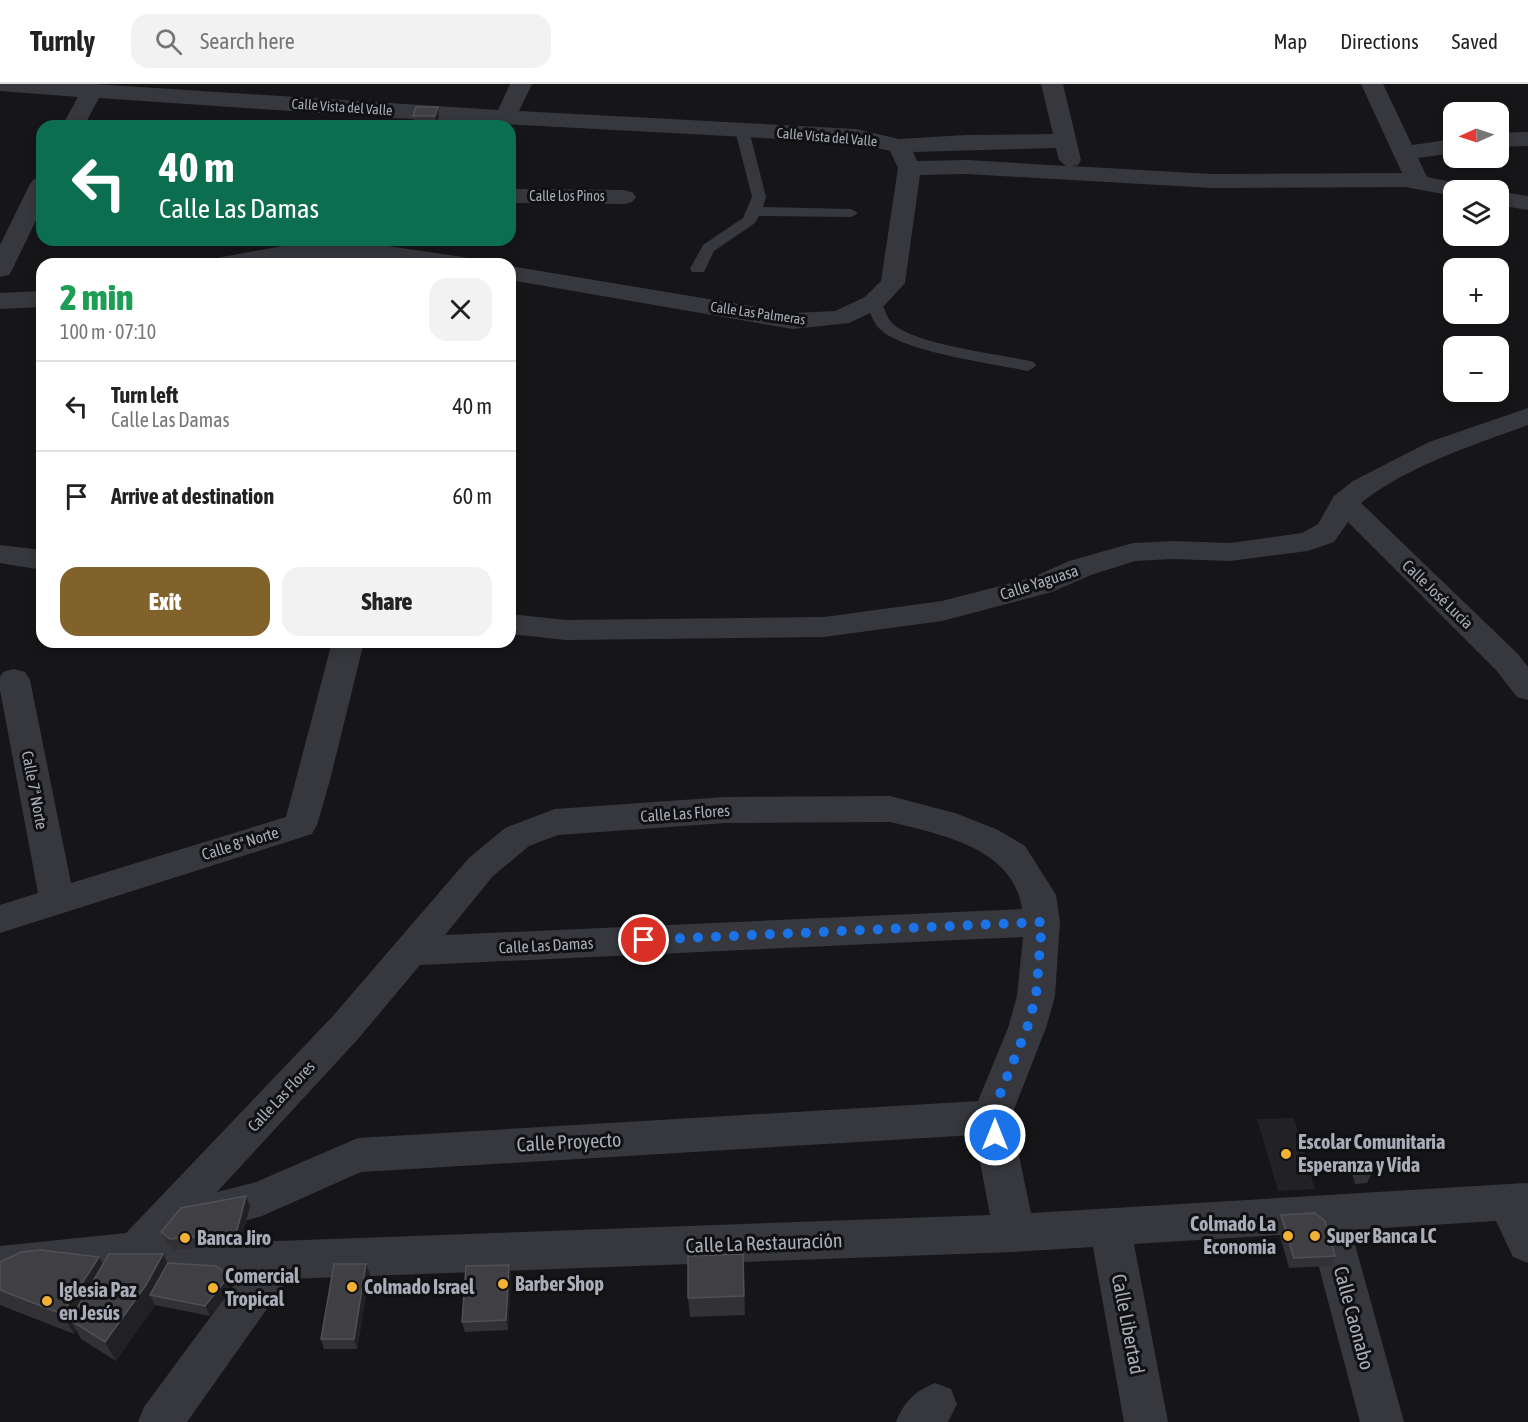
<!DOCTYPE html>
<html lang="en">
<head>
<meta charset="utf-8">
<style>
  :root { --surface:#fff; --page:#f2f2f2; --text:#222; --muted:#767676; --line:#e0e0e0; --accent:#80622a }
  body { margin:0; font-family:"Asap Condensed",sans-serif; background:var(--page); color:var(--text); height:100vh; display:flex; flex-direction:column; font-size:22px; white-space:nowrap }
  * { box-sizing:border-box; margin:0 }
  p { font-size:20px; color:var(--muted) }
  .icon { flex:none; width:33px; height:33px; fill:none; stroke:currentColor; stroke-width:2; stroke-linecap:round; stroke-linejoin:round }
  .map { position:relative; flex:1; overflow:hidden }
  .drawer { position:absolute; left:36px; top:174px; width:480px; height:390px; display:flex; flex-direction:column; background:var(--surface); border-radius:18px; box-shadow:0 3px 9px #0003 }
  .drawer>* { flex:none }
  .top-card { position:absolute; left:36px; top:36px; width:480px; height:126px; border-radius:18px; box-shadow:0 3px 9px #0003; background:#0b6e4f; color:#fff; overflow:hidden }
  .needle { width:39px; rotate:267deg }
  .controls { position:absolute; left:1443px; top:18px; display:grid; gap:12px }
  .controls a { display:grid; place-items:center; width:66px; height:66px; border-radius:12px; background:var(--surface); box-shadow:0 3px 9px #0003; font-size:30px }
  .pin { position:absolute; display:grid; place-items:center; width:51px; height:51px; color:#fff; margin:-26px; border:3px solid #fff; border-radius:50%; box-shadow:0 2px 6px #0007 }
  .me { position:absolute; width:66px; margin:-33px; rotate:0deg; stroke-linejoin:round; filter:drop-shadow(0 0 4px #0008) }
  .turn { display:flex; align-items:center; gap:21px; height:126px; padding:0 24px; font-size:27px }
  .turn .icon { width:78px; height:78px; stroke-width:2.5 }
  .turn b { display:block; font-size:42px; line-height:51px }
  .round { display:grid; place-items:center; flex:none; width:63px; height:63px; border-radius:18px; background:var(--page) }
  .summary { display:flex; align-items:center; justify-content:space-between; height:102px; padding:0 24px }
  h1 { font-size:36px; font-weight:800; line-height:45px; color:#1e9e55 }
  .action { display:flex; gap:12px; margin-top:auto; padding:12px 24px }
  .action a { flex:1; height:69px; border-radius:18px; background:var(--accent); color:#fff; font-size:24px; font-weight:800; line-height:69px; text-align:center }
  .action a+a { background:var(--page); color:var(--text) }
  ul { padding:0; list-style:none }
  li { display:flex; align-items:center; gap:18px; height:90px; padding:0 24px; border-top:2px solid var(--line) }
  li div { flex:1 }
  li b { display:block; font-size:22px }
  li em { font-style:normal }
  header { display:flex; align-items:center; gap:36px; box-sizing:border-box; height:84px; padding:0 30px; background:var(--surface); border-bottom:2px solid var(--line) }
  header strong { font-size:28px }
  nav { display:flex; gap:33px; margin-inline-start:auto; font-size:21px }
  .search { width:420px; height:54px; background:var(--page); display:flex; align-items:center; gap:15px; box-sizing:border-box; padding:0 21px; border-radius:18px; color:var(--muted); font-size:22px }
  .map>svg:first-child { display:block }
  .built { fill:#222225 }
  .lines { fill:none; stroke-linecap:round; stroke-linejoin:round }
  .service { fill:#37383d; fill-rule:evenodd }
  .minor { fill:#37383d; fill-rule:evenodd }
  .wall { fill:#323236 }
  .shaded-wall { fill:#212124 }
  .building { fill:#3f3f44; stroke:#4f5156; stroke-width:1.5 }
  .route { stroke:#1a73e8; stroke-width:10; stroke-dasharray:0 18 }
  .poi-dot { fill:#f2b134; stroke:#111113; stroke-width:2 }
  .labels { text-anchor:middle; stroke-width:6; stroke-linejoin:round; paint-order:stroke }
  .far-street-label { font-size:14px; fill:#a8adb8; stroke:#111113 }
  .street-label { font-size:16px; fill:#a8adb8; stroke:#111113 }
  .near-street-label { font-size:20px; fill:#a8adb8; stroke:#111113 }
  .near-poi-label { font-size:20px; font-weight:bold; fill:#a8adb8; stroke:#111113; text-anchor:start }
</style>
</head>
<body>
<header>
<strong>Turnly</strong>
<div class="search"><svg class="icon" aria-label="search" viewBox="0 0 24 24"><circle cx="10" cy="10" r="6"/><path d="M15 15l6 6"/></svg>Search here</div>
<nav><a>Map</a><a>Directions</a><a>Saved</a></nav>
</header>
<div class="map">
<svg width="1528" height="1338" viewBox="0 0 1528 1338">
  <rect width="100%" height="100%" fill="#161618"/>
  <!-- built -->
  <path class="built" d="M 1294,1034 L 1315,1105 L 1278,1107 L 1257,1035 Z"/>
  <g class="lines">
    <!-- service -->
    <path class="service" d="M 742,42 L 749,46 L 766,113 L 763,123 L 851,125 L 858,129 L 851,133 L 759,132 L 755,139 L 714,167 L 704,188 L 692,188 L 690,185 L 703,161 L 743,134 L 752,113 L 735,46 Z
      M 874,213 L 880,215 C 884,222 886,233 892,239 C 914,261 1002,270 1034,278 L 1036,282 L 1028,287 C 994,280 905,268 881,246 C 873,240 870,227 866,218 Z"/>
    <!-- minor -->
    <path class="minor" d="M 0,0 L 94,0 L 498,26 L 510,0 L 532,0 L 519,27 L 856,45 L 899,55 L 966,51 L 1053,50 L 1041,0 L 1063,0 L 1081,76 L 1078,81 L 1072,82 L 1211,90 L 1402,89 L 1361,0 L 1383,0 L 1412,61 L 1454,55 L 1454,69 L 1418,74 L 1427,93 L 1467,101 L 1471,106 L 1454,106 L 1454,112 L 1405,103 L 1211,104 L 967,90 L 920,91 L 905,199 L 883,223 L 849,239 L 793,245 L 510,196 L 510,182 L 793,229 L 835,227 L 865,213 L 881,197 L 898,84 L 890,67 L 856,59 L 393,34 L 99,14 L 84,42 L 62,42 L 78,13 L 0,7 ZM 1056,64 L 1059,76 L 1066,82 L 967,76 L 917,77 L 913,68 Z
      M 1528,48 L 1528,62 L 1498,63 L 1498,49 Z
      M 42,93 L 42,124 L 12,186 L 9,191 L 0,193 L 0,161 L 30,100 L 34,95 Z
      M 510,105 L 624,106 L 632,108 L 636,113 L 632,118 L 624,120 L 510,119 Z
      M 1498,107 L 1528,112 L 1528,126 L 1498,121 Z
      M 294,160 L 381,161 L 463,173 L 472,175 L 475,180 L 413,180 L 381,175 L 294,174 L 262,180 L 210,180 L 213,175 L 222,173 Z
      M 42,207 L 42,223 L 0,225 L 0,209 Z
      M 1528,324 L 1528,341 C 1474,361 1407,382 1361,419 L 1518,570 L 1528,583 L 1528,616 L 1517,613 L 1496,586 L 1348,438 L 1334,458 L 1308,467 L 1230,477 L 1172,475 L 1135,477 L 1091,491 L 1052,508 L 942,537 L 824,553 L 566,556 L 510,550 L 510,530 L 566,536 L 824,533 L 942,517 L 1031,494 L 1069,477 L 1133,459 L 1172,457 L 1230,459 L 1302,449 L 1318,440 L 1334,412 L 1353,397 L 1429,358 Z
      M 0,461 L 42,466 L 42,486 L 0,479 Z
      M 332,558 L 364,558 L 330,696 L 317,741 L 312,750 L 0,849 L 0,821 L 38,809 L 0,606 L 0,593 L 3,588 L 14,585 L 25,588 L 30,596 L 71,799 L 286,733 Z
      M 890,712 L 955,729 L 998,746 L 1025,762 L 1056,811 L 1060,838 L 1055,912 L 1046,944 L 1011,1033 L 1031,1129 L 1528,1099 L 1528,1179 L 1513,1173 L 1496,1137 L 1351,1146 L 1404,1338 L 1360,1338 L 1310,1149 L 1134,1160 L 1168,1338 L 1124,1338 L 1093,1163 L 1014,1168 L 288,1195 L 187,1338 L 138,1338 L 144,1323 L 240,1193 L 136,1186 L 0,1200 L 0,1162 L 126,1149 L 332,933 L 469,774 L 505,744 L 555,725 L 725,713 ZM 890,738 C 940,750 1014,764 1022,825 L 445,851 L 493,792 L 529,762 L 558,751 L 725,739 ZM 1023,853 L 1017,912 L 1008,944 L 978,1017 L 358,1054 L 256,1098 L 217,1108 L 358,955 L 420,881 ZM 975,1051 L 990,1131 L 277,1157 L 178,1151 L 188,1140 L 189,1143 L 204,1148 L 262,1132 L 361,1088 Z
      M 935,1299 L 951,1305 L 957,1320 L 948,1338 L 896,1338 C 904,1318 915,1307 935,1299 Z"/>
  </g>
  <!-- wall -->
  <path class="wall" d="M 416,23 L 439,33 L 436,42 L 414,42 L 413,32 Z
    M 1356,1076 L 1372,1089 L 1367,1099 L 1355,1100 L 1351,1086 Z
    M 246,1112 L 250,1122 L 240,1160 L 174,1166 L 166,1158 L 161,1148 Z
    M 1281,1131 L 1335,1172 L 1331,1182 L 1289,1184 L 1277,1141 Z
    M 163,1170 L 168,1179 L 228,1198 L 229,1207 L 210,1232 L 155,1221 L 116,1277 L 81,1255 L 76,1246 L 74,1250 L 0,1221 L 0,1179 L 99,1173 L 103,1180 Z
    M 743,1170 L 745,1231 L 690,1233 L 688,1214 Z
    M 370,1190 L 357,1265 L 324,1265 L 321,1255 Z
    M 511,1191 L 508,1246 L 465,1248 L 462,1238 Z"/>
  <!-- shaded-wall -->
  <path class="shaded-wall" d="M 438,23 L 439,33 L 436,42 L 435,32 Z
    M 246,1112 L 250,1122 L 240,1160 L 236,1150 Z
    M 163,1170 L 172,1189 L 150,1211 L 155,1221 L 116,1277 L 105,1258 Z
    M 99,1173 L 109,1192 L 70,1236 L 76,1246 L 74,1250 L 62,1230 Z
    M 366,1180 L 370,1190 L 357,1265 L 354,1255 Z
    M 509,1181 L 511,1191 L 508,1246 L 506,1236 Z
    M 224,1188 L 228,1198 L 229,1207 L 210,1232 L 205,1222 Z"/>
  <!-- building -->
  <path class="building" d="M 416,23 L 438,23 L 435,32 L 413,32 Z
    M 1368,1075 L 1372,1089 L 1360,1089 L 1356,1076 Z
    M 246,1112 L 236,1150 L 170,1155 L 161,1148 L 181,1124 Z
    M 1315,1129 L 1325,1137 L 1335,1172 L 1294,1174 L 1281,1131 Z
    M 41,1166 L 99,1173 L 62,1230 L 0,1206 L 0,1178 L 21,1168 Z
    M 109,1170 L 163,1170 L 146,1201 L 105,1258 L 70,1236 Z
    M 743,1170 L 744,1212 L 688,1214 L 688,1172 Z
    M 168,1179 L 216,1182 L 224,1188 L 225,1197 L 205,1222 L 150,1211 Z
    M 334,1180 L 366,1180 L 354,1255 L 321,1255 Z
    M 509,1181 L 506,1236 L 462,1238 L 466,1182 Z"/>
  <g class="lines">
    <!-- route -->
    <path class="route" d="M 644,856 L 1042,838 L 1036,912 L 1027,944 L 991,1032 L 995,1051"/>
  </g>
  <!-- markers -->
  <g class="poi-dot">
    <circle cx="1286" cy="1070" r="6"/>
    <circle cx="1288" cy="1152" r="6"/>
    <circle cx="1315" cy="1152" r="6"/>
    <circle cx="185" cy="1154" r="6"/>
    <circle cx="503" cy="1200" r="6"/>
    <circle cx="352" cy="1203" r="6"/>
    <circle cx="213" cy="1204" r="6"/>
    <circle cx="47" cy="1217" r="6"/>
  </g>
  <g class="labels">
    <!-- far-street labels -->
    <g class="far-street-label">
      <text transform="translate(342 23) rotate(4)" y="5">Calle Vista del Valle</text>
      <text transform="translate(827 53) rotate(5)" y="5">Calle Vista del Valle</text>
      <text x="567" y="117">Calle Los Pinos</text>
      <text transform="translate(758 229) rotate(8)" y="5">Calle Las Palmeras</text>
    </g>
    <!-- street labels -->
    <g class="street-label">
      <text transform="translate(1039 498) rotate(-18)" y="6">Calle Yaguasa</text>
      <text transform="translate(1438 510) rotate(44)" y="6">Calle José Lucía</text>
      <text transform="translate(35 706) rotate(79)" y="6">Calle 7ª Norte</text>
      <text transform="translate(685 729) rotate(-4)" y="6">Calle Las Flores</text>
      <text transform="translate(240 759) rotate(-17)" y="6">Calle 8ª Norte</text>
      <text transform="translate(546 861) rotate(-3)" y="6">Calle Las Damas</text>
      <text transform="translate(281 1012) rotate(-47)" y="6">Calle Las Flores</text>
    </g>
    <!-- near-street labels -->
    <g class="near-street-label">
      <text transform="translate(569 1058) rotate(-3)" y="7">Calle Proyecto</text>
      <text transform="translate(764 1159) rotate(-2)" y="7">Calle La Restauración</text>
      <text transform="translate(1354 1234) rotate(75)" y="7">Calle Caonabo</text>
      <text transform="translate(1128 1240) rotate(79)" y="7">Calle Libertad</text>
    </g>
    <!-- near-poi labels -->
    <g class="near-poi-label">
      <text x="1298" y="1065">Escolar Comunitaria<tspan x="1298" dy="23">Esperanza y Vida</tspan></text>
      <text x="1276" y="1147" text-anchor="end">Colmado La<tspan x="1276" dy="23">Economia</tspan></text>
      <text x="1327" y="1159">Super Banca LC</text>
      <text x="197" y="1161">Banca Jiro</text>
      <text x="225" y="1199">Comercial<tspan x="225" dy="23">Tropical</tspan></text>
      <text x="515" y="1207">Barber Shop</text>
      <text x="364" y="1210">Colmado Israel</text>
      <text x="59" y="1213">Iglesia Paz<tspan x="59" dy="23">en Jesús</tspan></text>
    </g>
  </g>
</svg>
<div class="controls">
<a><svg class="needle" viewBox="-14 -14 28 28"><path d="M0-13l5 13h-10z" fill="#e53935"/><path d="M0 13l5-13h-10z" fill="#767676"/></svg></a>
<a><svg class="icon" aria-label="layers" viewBox="0 0 24 24"><path d="M12 4l9 5-9 5-9-5zM3 14l9 5 9-5"/></svg></a>
<a>+</a>
<a>−</a>
</div>
<div class="pin" style="left:644px;top:856px;background:#d93025"><svg class="icon" aria-label="arrive" viewBox="0 0 24 24"><path d="M6 21V4h12l-3 4 3 4H6"/></svg></div>
<svg class="me" style="left:995px;top:1051px" viewBox="-20 -20 40 40"><circle r="17" fill="#1a73e8" stroke="#fff" stroke-width="3"/><path d="M0-11L8 9 0 5-8 9z" fill="#fff"/></svg>
<div class="top-card">
<div class="turn"><svg class="icon" aria-label="left" viewBox="0 0 24 24"><path d="M17 20v-9H6M10 6l-5 5 5 5"/></svg><div><b>40 m</b>Calle Las Damas</div></div>
</div>
<section class="drawer">
<div class="summary"><div><h1>2 min</h1><p>100 m · 07:10</p></div><a class="round"><svg class="icon" aria-label="close" viewBox="0 0 24 24"><path d="M6 6l12 12M18 6L6 18"/></svg></a></div>
<ul>
<li><svg class="icon" aria-label="left" viewBox="0 0 24 24"><path d="M17 20v-9H6M10 6l-5 5 5 5"/></svg><div><b>Turn left</b><p>Calle Las Damas</p></div><em>40 m</em></li>
<li><svg class="icon" aria-label="arrive" viewBox="0 0 24 24"><path d="M6 21V4h12l-3 4 3 4H6"/></svg><div><b>Arrive at destination</b></div><em>60 m</em></li>
</ul>
<div class="action"><a>Exit</a><a>Share</a></div>
</section>
</div>
</body>
</html>
